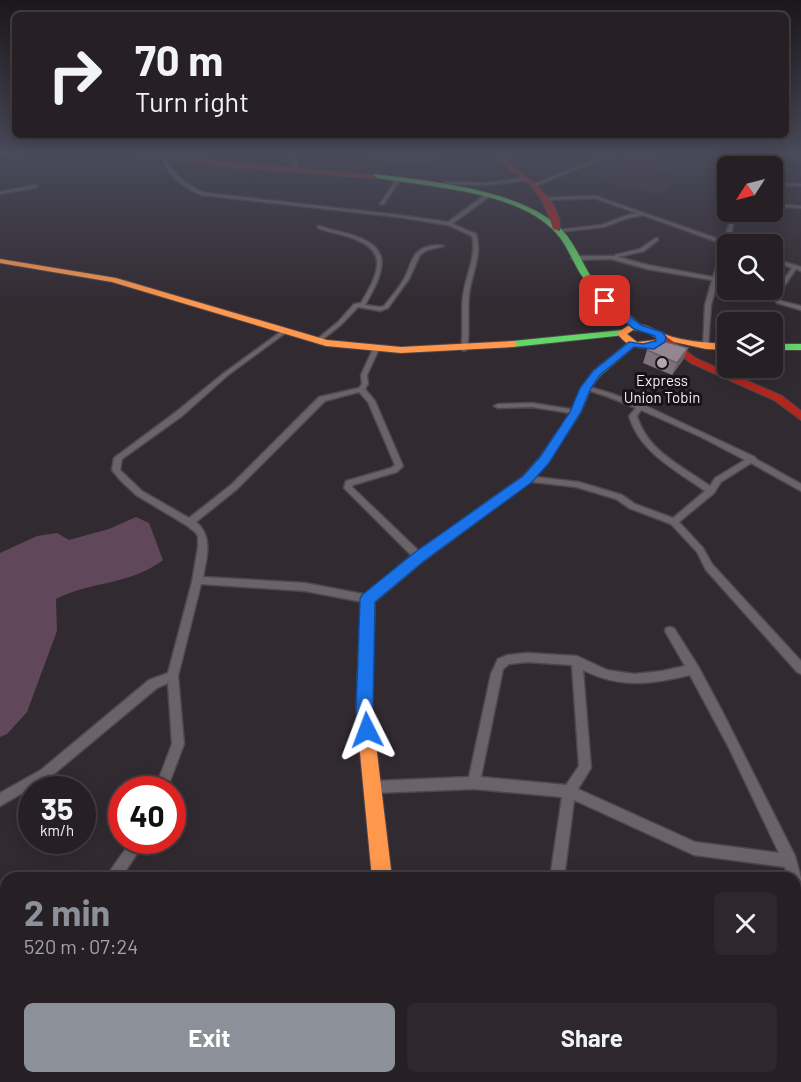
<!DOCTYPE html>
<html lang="en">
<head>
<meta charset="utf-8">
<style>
  :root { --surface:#262025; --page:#2e282d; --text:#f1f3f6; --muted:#a4a3a7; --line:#423e42; --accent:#8c9099 }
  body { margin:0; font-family:Barlow,sans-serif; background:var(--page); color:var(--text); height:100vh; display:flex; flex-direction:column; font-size:22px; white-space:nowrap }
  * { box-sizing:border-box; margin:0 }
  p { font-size:20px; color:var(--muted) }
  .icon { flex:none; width:33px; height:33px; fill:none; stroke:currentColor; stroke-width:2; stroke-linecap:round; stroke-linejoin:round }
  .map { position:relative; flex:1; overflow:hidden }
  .panel { position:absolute; left:0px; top:872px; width:801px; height:212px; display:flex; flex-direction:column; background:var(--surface); border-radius:18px 18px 0 0; box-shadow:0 3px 15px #0003,0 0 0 2px var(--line) }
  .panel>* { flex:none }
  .guide { position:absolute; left:12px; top:12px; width:777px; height:126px; border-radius:9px; box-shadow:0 3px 15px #0003,0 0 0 2px var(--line); background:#262025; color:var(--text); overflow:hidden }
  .needle { width:39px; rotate:234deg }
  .fabs { position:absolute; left:717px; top:156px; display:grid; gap:12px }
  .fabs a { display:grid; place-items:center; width:66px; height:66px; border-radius:9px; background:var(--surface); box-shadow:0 3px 15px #0003,0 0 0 2px var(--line); font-size:30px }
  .speed { position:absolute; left:18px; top:776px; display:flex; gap:12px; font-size:30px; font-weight:700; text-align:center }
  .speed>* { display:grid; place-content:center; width:78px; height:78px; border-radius:50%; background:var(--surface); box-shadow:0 3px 15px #0003,0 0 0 2px var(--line); line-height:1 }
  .speed small { font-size:15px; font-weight:400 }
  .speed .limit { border:9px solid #d22; background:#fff; color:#111 }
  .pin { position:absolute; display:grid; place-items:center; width:51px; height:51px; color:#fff; margin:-26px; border-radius:12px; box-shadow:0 3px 9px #0006 }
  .me { position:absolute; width:66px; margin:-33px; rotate:357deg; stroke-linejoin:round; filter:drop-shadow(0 0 4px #0008) }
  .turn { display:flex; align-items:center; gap:21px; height:126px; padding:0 24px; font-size:27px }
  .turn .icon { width:78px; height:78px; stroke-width:2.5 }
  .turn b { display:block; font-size:42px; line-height:51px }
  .round { display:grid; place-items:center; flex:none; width:63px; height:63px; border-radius:9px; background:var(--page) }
  .head { display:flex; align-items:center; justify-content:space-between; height:102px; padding:0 24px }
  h1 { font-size:36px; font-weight:700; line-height:45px; color:var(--accent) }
  .button { display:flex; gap:12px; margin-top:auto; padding:12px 24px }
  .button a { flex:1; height:69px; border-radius:9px; background:var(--accent); color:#fff; font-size:24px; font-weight:700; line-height:69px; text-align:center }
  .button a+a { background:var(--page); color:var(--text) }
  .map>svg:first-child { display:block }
  .built { fill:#412e3c }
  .green { fill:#60485a }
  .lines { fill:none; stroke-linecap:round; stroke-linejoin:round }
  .street-casing { stroke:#4e474c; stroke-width:3 }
  .fast-casing { stroke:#4e474c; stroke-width:2 }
  .slow-casing { stroke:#4e474c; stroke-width:2 }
  .jam-casing { stroke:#4e474c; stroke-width:2 }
  .street { fill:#6a6468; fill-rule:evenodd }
  .fast { fill:#63d668; fill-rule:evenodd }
  .slow { fill:#ff974d; fill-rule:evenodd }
  .jam { fill:#b3261e; fill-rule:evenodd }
  .wall { fill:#7e737c }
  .shaded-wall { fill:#675e65 }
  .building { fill:#938690; stroke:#675e65; stroke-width:1.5 }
  .route { fill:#1a73e8; stroke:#114b97; stroke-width:1.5 }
  .poi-dot { fill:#b1a7ae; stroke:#191217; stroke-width:2 }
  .labels { text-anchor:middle; stroke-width:6; stroke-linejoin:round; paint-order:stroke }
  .far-poi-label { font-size:15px; fill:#f5ebf2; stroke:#191217 }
</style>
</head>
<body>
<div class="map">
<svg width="801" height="1082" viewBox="0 0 801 1082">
  <rect width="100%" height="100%" fill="#322a31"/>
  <!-- built -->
  <path class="built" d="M 618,154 L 644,154 L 672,161 L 674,166 L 659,176 L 669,181 L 669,190 L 655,194 L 603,182 L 601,178 L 626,166 L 626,161 L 615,156 Z"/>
  <!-- green -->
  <path class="green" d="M 367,154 L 438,154 C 421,173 386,161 367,154 Z
    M 136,517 L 149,523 L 163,560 C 131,585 91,581 56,599 L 57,631 L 27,712 L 7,734 L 0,737 L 0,553 L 37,536 L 57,533 L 69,540 L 109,529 Z"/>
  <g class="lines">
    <!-- street casing -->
    <g class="street-casing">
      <path id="street" d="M 287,154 L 291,154 L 297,164 L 297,170 L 294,169 L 293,164 Z
        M 609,154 L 614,154 L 535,186 L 532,185 Z
        M 722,154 L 726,154 L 728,166 L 728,179 L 726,178 Z
        M 162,157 L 164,157 C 175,175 186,186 205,193 L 398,215 L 448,222 L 486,194 L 490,194 L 490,196 L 452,224 L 476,234 C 483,255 471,274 469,296 C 467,314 470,331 467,349 L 464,351 L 461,349 C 464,331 461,314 463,297 C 465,276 477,257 472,236 L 448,225 L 398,217 L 202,195 C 184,188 168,176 162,157 Z
        M 797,159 L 801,160 L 801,162 L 797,161 Z
        M 398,177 L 401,178 L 384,204 L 380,204 Z
        M 526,178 L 527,180 L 487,185 L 449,184 L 443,186 L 441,185 L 448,182 L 487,183 Z
        M 772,183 L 801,184 L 801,186 L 772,185 Z
        M 35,185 L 37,187 L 0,194 L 0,192 Z
        M 595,196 L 724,241 L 731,218 L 730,212 L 734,212 L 735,218 L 729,242 L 732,244 L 728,244 L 711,305 L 708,347 L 703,346 L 705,305 L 712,280 L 647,269 L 611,259 L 574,260 L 571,258 L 574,256 L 615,256 L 615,255 L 640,249 L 656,238 L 658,238 L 658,240 L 644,251 L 618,257 L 648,265 L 713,277 L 723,244 L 643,215 L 628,218 L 603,227 L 557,232 L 557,230 L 559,230 L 602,225 L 625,216 L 637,213 L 595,198 L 545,200 L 543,199 L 545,198 Z
        M 772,204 L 801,206 L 801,208 L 772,206 Z
        M 318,226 C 324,227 330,230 337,231 C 390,243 391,261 365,305 L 380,307 L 384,306 C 391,297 399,288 404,279 C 412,264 411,250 430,246 C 435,245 439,245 444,246 L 427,250 L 420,255 L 409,279 L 388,308 L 380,311 L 358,307 L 342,324 L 318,343 L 315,341 L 316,340 L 338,322 L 354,304 L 361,303 C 379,272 391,249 346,236 C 337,233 327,232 318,228 Z
        M 772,258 L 801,267 L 801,271 L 796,269 L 777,297 L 781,301 L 801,306 L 801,310 L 777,303 L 771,297 L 792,268 L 772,261 Z
        M 283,330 L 288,331 L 228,375 L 182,416 L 122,459 L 120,470 L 142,491 L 189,518 L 231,485 L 319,397 L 359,388 L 362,384 L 361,375 L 372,351 L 377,350 L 378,351 L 367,375 L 368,384 L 365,389 L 375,401 L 403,466 L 397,472 L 353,485 L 352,487 L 422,554 L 424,557 L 422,560 L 416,560 L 344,488 L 346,481 L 391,468 L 395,465 L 368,402 L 359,392 L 325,401 L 237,489 L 196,522 C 213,536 207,557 203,577 L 305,583 L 368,595 L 371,596 L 373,599 L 371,602 L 368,603 L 305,591 L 201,584 L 178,676 L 184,744 L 167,789 L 155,789 L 172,744 L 168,683 L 157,688 L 49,778 L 0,806 L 0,793 L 41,770 L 149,680 L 168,673 L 192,582 L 198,547 L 198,536 L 195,532 L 186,525 L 136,495 L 120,480 L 112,470 L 114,458 L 176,412 L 224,373 Z
        M 586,386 L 610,393 L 646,406 L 755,457 L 756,459 L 801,484 L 801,491 L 751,463 L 721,482 L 714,493 L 679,522 L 703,548 L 712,564 L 801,661 L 801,674 L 797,672 L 706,570 L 697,552 L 671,524 L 629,508 L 616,499 L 576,487 L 524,481 L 523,479 L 524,477 L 527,476 L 579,482 L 622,495 L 635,504 L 673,518 L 705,491 C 676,470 640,453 629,416 L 636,408 L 606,396 L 584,389 L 583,388 ZM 641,410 L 701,437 L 745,460 L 715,478 L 710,486 C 682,466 647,451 637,416 Z
        M 532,403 L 576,410 L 580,412 L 576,414 L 532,407 L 498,408 L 494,406 L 498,404 Z
        M 670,627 L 674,628 L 698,666 L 722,711 L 795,856 L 801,878 L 801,916 L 796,914 L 795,911 L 795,878 L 787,878 L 785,867 L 694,855 L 574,800 L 564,878 L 550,878 L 562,797 L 474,789 L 374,793 L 370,791 L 368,787 L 370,783 L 374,781 L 469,777 L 491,674 L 498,659 L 508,655 L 527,653 L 577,656 L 607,670 L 634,674 L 662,671 L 685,666 L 665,631 L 666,628 ZM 527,662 L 572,665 L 579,766 L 566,785 L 481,777 L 503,669 L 509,664 ZM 583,670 C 620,689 651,684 690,675 L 729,748 L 779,853 L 695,842 L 578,789 L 591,768 Z
        M 132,840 L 146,840 L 121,878 L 105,878 Z
        M 6,989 L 6,1008 L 0,1011 L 0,992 Z
        M 801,991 L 801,1007 L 795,1010 L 795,994 Z
        M 635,1077 L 659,1077 L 657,1082 L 633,1082 Z"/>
    </g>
    <!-- fast casing -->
    <g class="fast-casing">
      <path id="fast" d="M 374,174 C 428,181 521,189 561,229 C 576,244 583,266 595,283 C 609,300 627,311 642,327 L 634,329 C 613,312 595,295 580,273 C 572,260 567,245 557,234 C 520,190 425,187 372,177 Z
        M 622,330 L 627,333 L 625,335 L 513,347 L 508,344 L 513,341 Z
        M 629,342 L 637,344 L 601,375 L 591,388 L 581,412 L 548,463 L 531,482 L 481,519 L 471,519 L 470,516 L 471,513 L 523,476 L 540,457 L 571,412 L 581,388 L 593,371 Z
        M 772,344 L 801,344 L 801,350 L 772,350 Z
        M 386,1077 L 410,1077 L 411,1082 L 387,1082 Z"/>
    </g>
    <!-- slow casing -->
    <g class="slow-casing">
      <path id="slow" d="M 0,259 L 116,278 L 327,340 L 401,347 L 513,341 L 518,344 L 513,347 L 401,353 L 326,346 L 112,282 L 0,263 Z
        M 631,324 C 650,325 646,326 662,333 C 679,341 708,343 728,344 L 728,350 L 706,349 L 665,340 L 663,344 C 645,351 629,350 617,333 ZM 633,330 L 646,331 L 656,338 L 656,340 L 637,342 L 627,334 Z
        M 476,511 L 481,513 L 482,516 L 481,519 L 424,561 L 375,602 L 372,711 L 392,878 L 372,878 L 356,711 L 361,599 L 363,595 L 414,553 Z"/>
    </g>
    <!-- jam casing -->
    <g class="jam-casing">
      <path id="jam" d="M 126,154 L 142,154 L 377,176 L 374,178 L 232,167 Z
        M 497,154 L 503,154 C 518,178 562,193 560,231 L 553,229 C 548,210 540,193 525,180 C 514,172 504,166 497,154 Z
        M 658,335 L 664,335 L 697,359 L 782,396 L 801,411 L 801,420 L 774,400 L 691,363 L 658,339 Z"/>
    </g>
    <!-- street -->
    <use href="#street" class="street"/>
    <!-- fast -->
    <use href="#fast" class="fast"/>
    <!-- slow -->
    <use href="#slow" class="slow"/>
    <!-- jam -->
    <use href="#jam" class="jam"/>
  </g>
  <!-- wall -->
  <path class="wall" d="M 688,348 L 683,360 L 672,375 L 643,363 L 647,350 Z"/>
  <!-- shaded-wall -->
  <path class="shaded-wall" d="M 688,348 L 683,360 L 672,375 L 677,363 Z"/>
  <!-- building -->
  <path class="building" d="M 656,339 L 688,348 L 677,363 L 647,350 Z"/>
  <!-- sky -->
  <linearGradient id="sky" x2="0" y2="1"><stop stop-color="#1c171b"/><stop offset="0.5" stop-color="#494a5a"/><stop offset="1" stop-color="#494a5a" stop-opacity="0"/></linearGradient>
  <rect width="801" height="305" fill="url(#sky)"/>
  <!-- route -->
  <path class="route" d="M 602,299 L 608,299 L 641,325 L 662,332 L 666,337 L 665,342 L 654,349 L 634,347 L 600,375 L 591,388 L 581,412 L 549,463 L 532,482 L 424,561 L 375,602 L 373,711 L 376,730 L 373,736 L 367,739 L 361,736 L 356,711 L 360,599 L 362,595 L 414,553 L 523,476 L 540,457 L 570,412 L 580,388 L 593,371 L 629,342 L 643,344 L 656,341 L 655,336 L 634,329 L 602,303 Z"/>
  <!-- markers -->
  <circle class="poi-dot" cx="662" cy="363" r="6"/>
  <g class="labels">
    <!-- far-poi labels -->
    <g class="far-poi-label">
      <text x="662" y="386">Express<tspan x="662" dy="17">Union Tobin</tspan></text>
    </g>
  </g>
</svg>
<div class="fabs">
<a><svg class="needle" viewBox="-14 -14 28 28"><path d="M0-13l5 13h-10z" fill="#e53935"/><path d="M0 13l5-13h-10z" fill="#a4a3a7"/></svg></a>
<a><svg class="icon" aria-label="search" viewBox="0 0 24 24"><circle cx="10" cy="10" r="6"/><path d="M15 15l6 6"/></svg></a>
<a><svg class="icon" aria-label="layers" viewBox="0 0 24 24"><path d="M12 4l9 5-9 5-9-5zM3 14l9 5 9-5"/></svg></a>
</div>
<div class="speed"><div>35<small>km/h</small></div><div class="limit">40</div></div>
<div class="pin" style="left:605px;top:301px;background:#d93025"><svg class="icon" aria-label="arrive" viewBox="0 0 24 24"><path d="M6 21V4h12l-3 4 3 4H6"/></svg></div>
<svg class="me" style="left:367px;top:730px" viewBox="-20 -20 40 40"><path d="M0-17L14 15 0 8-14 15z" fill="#1a73e8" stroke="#fff" stroke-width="4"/></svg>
<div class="guide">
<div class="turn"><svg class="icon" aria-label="right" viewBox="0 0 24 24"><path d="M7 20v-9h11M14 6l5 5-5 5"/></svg><div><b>70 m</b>Turn right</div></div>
</div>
<section class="panel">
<div class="head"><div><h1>2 min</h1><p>520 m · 07:24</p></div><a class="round"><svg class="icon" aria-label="close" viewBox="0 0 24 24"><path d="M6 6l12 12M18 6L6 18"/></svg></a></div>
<div class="button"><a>Exit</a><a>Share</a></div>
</section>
</div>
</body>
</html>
